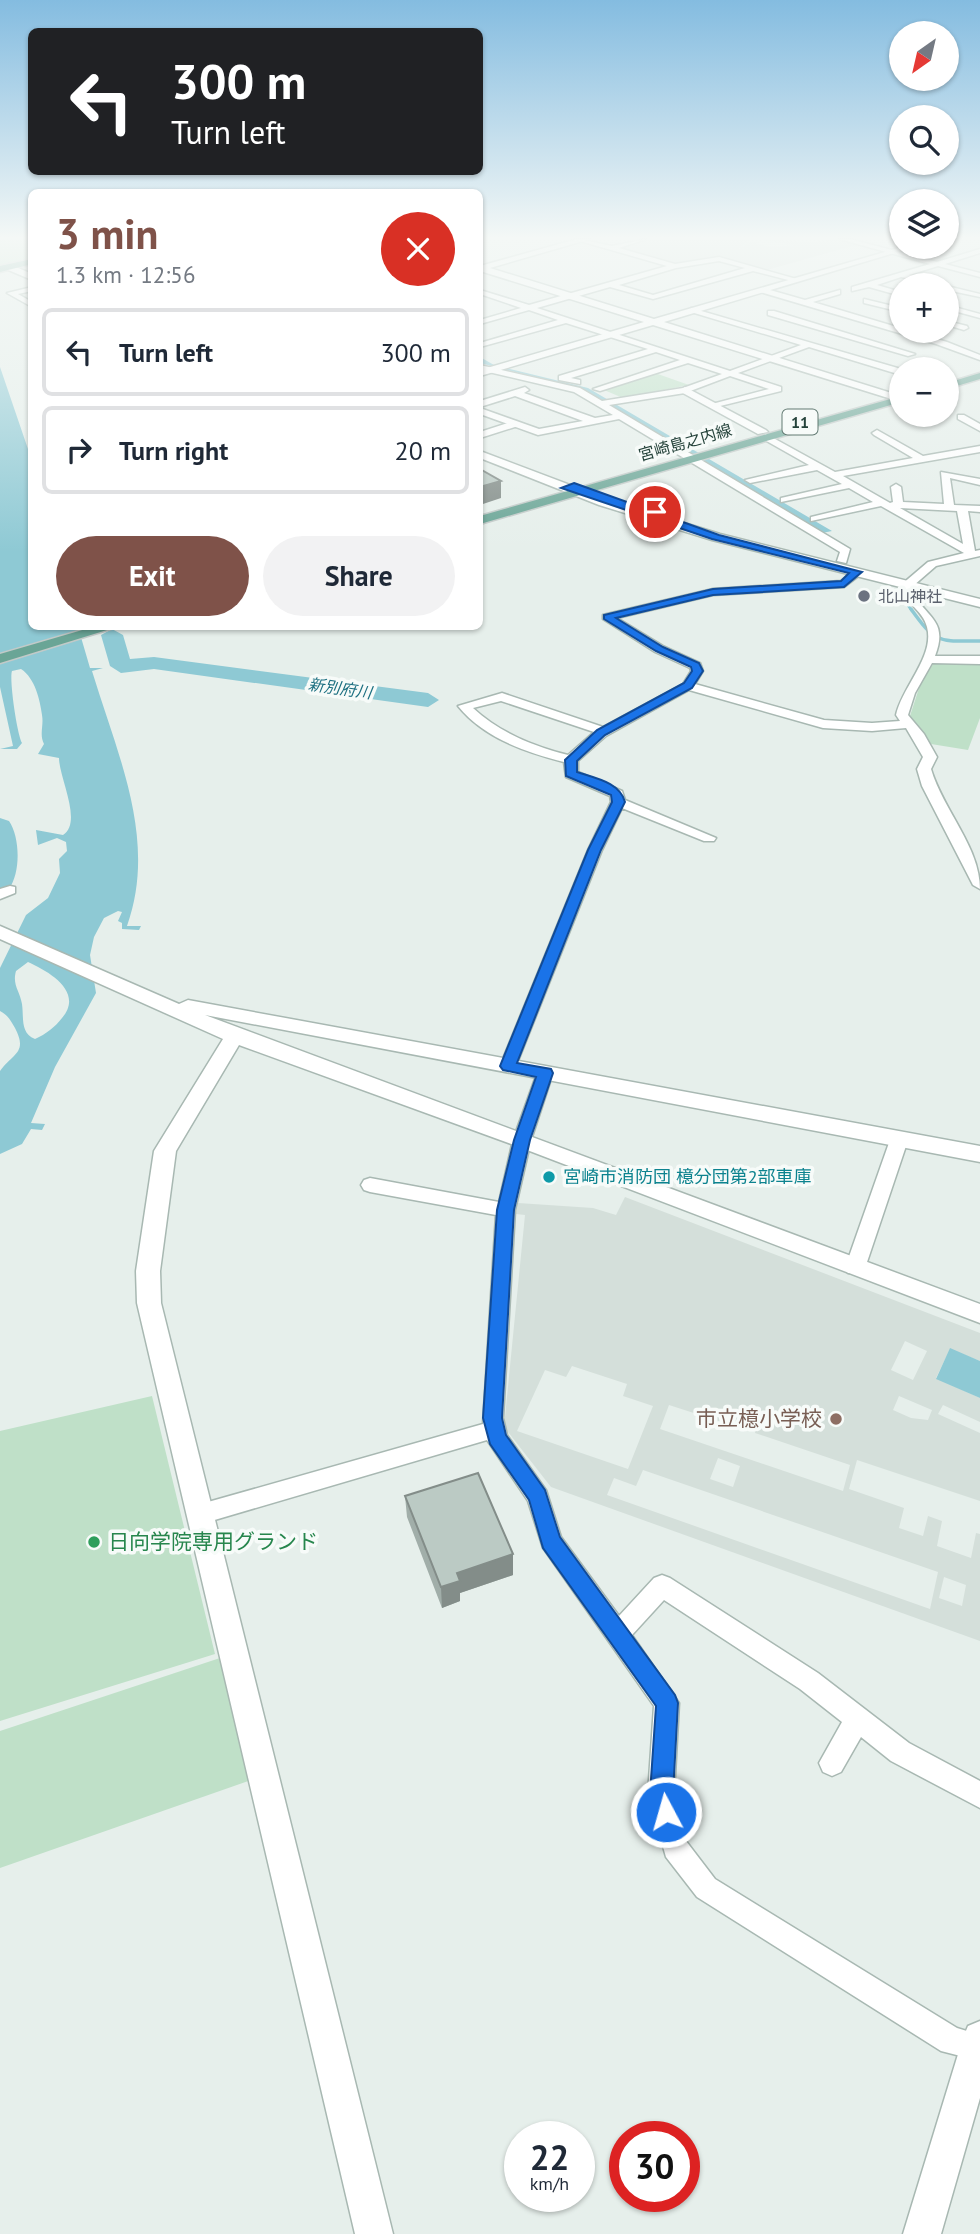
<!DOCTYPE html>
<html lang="en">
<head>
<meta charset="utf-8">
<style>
  :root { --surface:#fff; --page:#f2f2f3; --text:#1f2937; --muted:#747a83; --line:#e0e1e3; --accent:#7f5249 }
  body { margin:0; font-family:"PT Sans","Noto Sans JP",sans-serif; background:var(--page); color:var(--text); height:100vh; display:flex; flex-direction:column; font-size:26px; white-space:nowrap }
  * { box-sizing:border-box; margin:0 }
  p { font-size:23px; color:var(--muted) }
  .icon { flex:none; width:38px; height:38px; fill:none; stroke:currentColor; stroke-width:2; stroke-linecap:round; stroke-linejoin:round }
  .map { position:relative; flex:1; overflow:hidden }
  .sheet { position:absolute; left:28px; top:189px; width:455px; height:441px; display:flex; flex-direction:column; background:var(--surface); border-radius:10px; box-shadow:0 2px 5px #0004 }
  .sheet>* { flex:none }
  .hud { position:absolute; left:28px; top:28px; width:455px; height:147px; border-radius:10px; box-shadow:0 2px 5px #0004; background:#202124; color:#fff; overflow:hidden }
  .needle { width:46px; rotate:214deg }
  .buttons { position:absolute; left:889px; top:21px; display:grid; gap:14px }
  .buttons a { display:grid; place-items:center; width:70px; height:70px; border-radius:50%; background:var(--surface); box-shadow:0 2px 5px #0004; font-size:35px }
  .speed { position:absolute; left:504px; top:2121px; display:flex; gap:14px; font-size:35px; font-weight:700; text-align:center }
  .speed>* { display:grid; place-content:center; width:91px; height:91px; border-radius:50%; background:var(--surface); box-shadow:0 2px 5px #0004; line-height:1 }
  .speed small { font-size:18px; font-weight:400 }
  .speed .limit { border:10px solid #d22; background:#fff; color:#111 }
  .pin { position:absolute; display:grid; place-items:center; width:60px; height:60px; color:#fff; margin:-30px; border:4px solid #fff; border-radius:50%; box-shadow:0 2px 7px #0007 }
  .me { position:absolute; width:77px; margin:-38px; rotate:354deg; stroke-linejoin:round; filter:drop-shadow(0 0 5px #0008) }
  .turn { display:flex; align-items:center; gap:24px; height:147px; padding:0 28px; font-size:32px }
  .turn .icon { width:91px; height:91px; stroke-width:2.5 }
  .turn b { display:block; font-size:49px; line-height:60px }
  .round { display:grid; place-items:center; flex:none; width:74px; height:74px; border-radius:37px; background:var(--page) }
  .summary { display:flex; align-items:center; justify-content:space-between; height:119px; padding:0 28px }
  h1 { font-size:42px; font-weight:700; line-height:52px; color:var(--accent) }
  .button { display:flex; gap:14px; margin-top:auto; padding:14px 28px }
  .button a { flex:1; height:80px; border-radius:42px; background:var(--accent); color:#fff; font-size:28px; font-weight:700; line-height:80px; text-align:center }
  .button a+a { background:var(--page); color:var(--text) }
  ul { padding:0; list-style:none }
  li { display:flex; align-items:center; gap:21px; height:88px; margin:0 14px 10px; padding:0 14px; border:4px solid var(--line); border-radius:10px }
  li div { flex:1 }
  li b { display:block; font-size:26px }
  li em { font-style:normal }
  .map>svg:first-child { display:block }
  .built { fill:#d4dfda; fill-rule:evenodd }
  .green { fill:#bfe0c8 }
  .water { fill:#8ec9d4; fill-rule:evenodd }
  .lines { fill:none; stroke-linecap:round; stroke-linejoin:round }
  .stream-far1 { stroke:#8ec9d4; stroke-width:2.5 }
  .stream { stroke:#8ec9d4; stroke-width:3.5 }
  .river { fill:#8ec9d4; fill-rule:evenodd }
  .minor-casing { stroke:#a8b8b2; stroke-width:3 }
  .tertiary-casing { stroke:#a8b8b2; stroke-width:3 }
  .primary-casing { stroke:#c2cac8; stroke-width:3 }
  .minor { fill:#fff; fill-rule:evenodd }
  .tertiary { fill:#fff; fill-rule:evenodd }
  .primary { fill:#6aa596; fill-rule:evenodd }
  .wall { fill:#a1aea9 }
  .shaded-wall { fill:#838d89 }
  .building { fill:#bbcac4; stroke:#838d89; stroke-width:2 }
  .route { fill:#1a73e8; stroke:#114b97; stroke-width:2 }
  .worship-dot { fill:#6b7280; stroke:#f7fbf9; stroke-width:2.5 }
  .culture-dot { fill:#0f9aa8; stroke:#f7fbf9; stroke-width:2.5 }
  .education-dot { fill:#8d6e63; stroke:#f7fbf9; stroke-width:2.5 }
  .leisure-dot { fill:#2e9e5b; stroke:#f7fbf9; stroke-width:2.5 }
  .labels { text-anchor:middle; stroke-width:7; stroke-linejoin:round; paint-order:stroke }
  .shield { fill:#f7fbf9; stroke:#637a73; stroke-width:2 }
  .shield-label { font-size:16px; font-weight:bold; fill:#24423a }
  .far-street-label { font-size:16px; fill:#24423a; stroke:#f7fbf9 }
  .far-worship-label { font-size:16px; fill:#5b616d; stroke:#f7fbf9; text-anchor:start }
  .far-water-label { font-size:16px; font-style:italic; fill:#1c6f80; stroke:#f7fbf9 }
  .culture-label { font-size:18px; fill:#0d838f; stroke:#f7fbf9; text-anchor:start }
  .near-education-label { font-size:21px; fill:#785e54; stroke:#f7fbf9; text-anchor:end }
  .near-leisure-label { font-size:21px; fill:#27864d; stroke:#f7fbf9; text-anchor:start }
</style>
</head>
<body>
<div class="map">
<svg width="980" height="2234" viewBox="0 0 980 2234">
  <rect width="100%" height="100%" fill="#e6efeb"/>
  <!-- built -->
  <path class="built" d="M 649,239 L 751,239 L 738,250 L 754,239 L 751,242 L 771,247 L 797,245 L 756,239 L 812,242 L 834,239 L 856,245 L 767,270 L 719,257 L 675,264 L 619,248 Z
    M 625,1197 L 980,1333 L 980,1361 L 950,1349 L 936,1378 L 980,1398 L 980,1422 L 943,1405 L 938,1414 L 980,1433 L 980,1501 L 857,1460 L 849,1489 L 904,1508 L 899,1528 L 923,1536 L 928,1516 L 942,1521 L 937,1546 L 971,1558 L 976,1533 L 980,1534 L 980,1641 L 551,1487 L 504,1427 L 525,1215 L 516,1214 L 518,1203 L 593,1208 L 616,1215 ZM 905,1341 L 927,1351 L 913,1380 L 891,1370 ZM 572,1366 L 627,1384 L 623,1396 L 653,1406 L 628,1469 L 517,1431 L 545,1370 L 566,1377 ZM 899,1396 L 932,1410 L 928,1420 L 911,1418 L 893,1410 ZM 669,1405 L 737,1427 L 741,1415 L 758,1421 L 755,1433 L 850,1465 L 843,1491 L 660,1429 ZM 718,1458 L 740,1466 L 733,1487 L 710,1479 ZM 643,1470 L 938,1572 L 930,1609 L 607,1495 L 614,1478 L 636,1486 ZM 944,1577 L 966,1585 L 962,1606 L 939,1598 Z"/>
  <!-- green -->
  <path class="green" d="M 0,239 L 31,239 L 31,258 L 0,266 Z
    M 655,373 L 689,385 L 623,398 L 604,390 Z
    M 980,662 L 980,718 L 968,750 L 931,744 L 910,716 L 921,682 L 934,663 Z
    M 152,1396 L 215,1654 L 0,1721 L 0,1431 Z
    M 220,1658 L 254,1779 L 0,1868 L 0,1731 Z"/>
  <!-- water -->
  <path class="water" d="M 480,357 L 494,365 L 588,388 L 832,531 L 822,533 L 581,389 L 480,363 Z
    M 0,367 L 29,452 L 31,452 L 29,454 L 32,626 L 78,627 L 90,668 L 103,668 L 92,671 C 117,754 158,839 127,926 L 141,926 L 139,930 L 122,929 L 122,923 L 118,921 L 122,912 L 118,911 L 104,918 L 94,937 L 90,955 L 96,993 L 55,1067 L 31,1123 L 45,1124 L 42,1130 L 31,1129 L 22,1144 L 0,1154 L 0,1071 C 13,1053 28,1053 15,1028 C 10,1020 9,1016 0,1011 L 0,968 L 26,915 L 48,898 L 60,873 L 59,859 L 67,851 L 66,842 L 57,838 L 38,845 L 36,830 L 63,835 C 83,822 59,778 59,758 L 38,754 L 44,744 C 39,734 44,726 42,715 C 40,700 35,678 21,669 L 12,671 C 9,679 17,734 22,743 L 17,749 L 0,749 L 13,746 L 0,687 ZM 28,962 C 50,972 84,992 62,1018 C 55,1027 46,1034 35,1039 C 20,1033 24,1018 22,1004 C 20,991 12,985 16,971 Z
    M 950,1348 L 980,1361 L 980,1398 L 936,1379 Z"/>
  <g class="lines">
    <!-- stream-far1 -->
    <path class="stream-far1" d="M 904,600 L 912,611"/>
    <!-- stream -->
    <path class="stream" d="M 911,609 C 936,644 938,641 980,641"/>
    <!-- river -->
    <path class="river" d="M 112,629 L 123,635 L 130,659 L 154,657 L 428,693 L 439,700 L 428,707 L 154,669 L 121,673 L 110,666 L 101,635 Z
      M 0,818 L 9,821 C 20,837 21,872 9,889 L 0,891 Z"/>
    <!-- minor casing -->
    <g class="minor-casing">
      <path id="minor" d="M 579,239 L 612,246 L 646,239 L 619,248 L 675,264 L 719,257 L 800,280 L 796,282 L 753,271 L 653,299 L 610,287 L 537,308 L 730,371 L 801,345 L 691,312 L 691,308 L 901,369 L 901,375 L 809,347 L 738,373 L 781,387 L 781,391 L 712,408 L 712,404 L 769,389 L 730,376 L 685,393 L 609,405 L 850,549 L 846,563 L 837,561 L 840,552 L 619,419 L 538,435 L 480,414 L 480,408 L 539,429 L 583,421 L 515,396 L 480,407 L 480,401 L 525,387 L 529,390 L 524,393 L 595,418 L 613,415 L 574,392 L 480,370 L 480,365 L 580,388 L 602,401 L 683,388 L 722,374 L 688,363 L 600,391 L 593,389 L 680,360 L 656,352 L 571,378 L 580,380 L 580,384 L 559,380 L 559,376 L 648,349 L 566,323 L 480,347 L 480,343 L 558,320 L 529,310 L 480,324 L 480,320 L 521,308 L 480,294 L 480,290 L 529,305 L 667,266 L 580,241 ZM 719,261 L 745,268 L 653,295 L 619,285 L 676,268 Z
        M 839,239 L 850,239 L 937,262 L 980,249 L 980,253 L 945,264 L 980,273 L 980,277 L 938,266 L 909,275 L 941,285 L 901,277 L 877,285 L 901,292 L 901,296 L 869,287 L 852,291 L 852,287 L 930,264 Z
        M 947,286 L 980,294 L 980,297 L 947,290 Z
        M 32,287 L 32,291 L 18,294 L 32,302 L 32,307 L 7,293 Z
        M 763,288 L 805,300 L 840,290 L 840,294 L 813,302 L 947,342 L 980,355 L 980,360 L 936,344 L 760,292 Z
        M 864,299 L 901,308 L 901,312 L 864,303 Z
        M 947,305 L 980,314 L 980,318 L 947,309 Z
        M 768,311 L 774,311 L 915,354 L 908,356 L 768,315 Z
        M 947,321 L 967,326 L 968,328 L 964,330 L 947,325 Z
        M 958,415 L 964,415 L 980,424 L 980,431 L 958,419 Z
        M 877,430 L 923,456 L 980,446 L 980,452 L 843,476 L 890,503 L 893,502 L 891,487 L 896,484 L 901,487 L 903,502 L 944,504 L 941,472 L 980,479 L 980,485 L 950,478 L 954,505 L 980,506 L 980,512 L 968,511 L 975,551 L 980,550 L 980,556 L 936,566 L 913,586 C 918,617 951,615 935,656 L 980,656 L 980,664 L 932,663 L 915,693 L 908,715 L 924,734 L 937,757 L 931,769 C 943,810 980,847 980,889 L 973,885 L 922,786 L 917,769 L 923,757 L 906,728 L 872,731 L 823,728 L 689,690 L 606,736 L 578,761 L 578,772 L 622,791 L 625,800 L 716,838 L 714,841 L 704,841 L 622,808 L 602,850 L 516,1066 L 508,1072 L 502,1070 L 500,1066 L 588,850 L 611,802 L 610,796 L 566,777 L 564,762 C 525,752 484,738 458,706 L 502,693 L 603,727 L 683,684 L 691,671 L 690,668 L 655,652 L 603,619 L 603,615 L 713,589 L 841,581 L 857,569 L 862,572 L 861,574 L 844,587 L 713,595 L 617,618 L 663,646 L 700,663 L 703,671 L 695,684 L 824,720 L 872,723 L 900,721 L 896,715 C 902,687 935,656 927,627 C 923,610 904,603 901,585 L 928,562 L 964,553 L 881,506 L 811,521 L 811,517 L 873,502 L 849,488 L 781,502 L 781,498 L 842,484 L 817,470 L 750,483 L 745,480 L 809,465 L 763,439 L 761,437 L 766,434 L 835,472 L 913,458 L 874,435 L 872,433 ZM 900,508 L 957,511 L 963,544 ZM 501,701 L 594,732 L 568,755 C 533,746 500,733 473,708 Z
        M 10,886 L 15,887 L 15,893 L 0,899 L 0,889 Z
        M 545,1067 L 553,1073 L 531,1140 L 515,1210 L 503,1418 L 507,1435 L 546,1490 L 561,1537 L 619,1616 L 654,1578 L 662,1575 L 670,1578 L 818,1673 L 909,1743 L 980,1781 L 980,1808 L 891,1761 L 861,1737 L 841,1772 L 832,1776 L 823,1772 L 819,1763 L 842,1722 L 800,1689 L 664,1600 L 632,1635 L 679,1703 L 674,1794 L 686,1841 L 715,1879 L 957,2028 L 980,2035 L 980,2061 L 941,2051 L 697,1897 L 666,1857 L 648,1794 L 654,1706 L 543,1548 L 528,1501 L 487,1440 L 201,1524 L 193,1521 L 190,1514 L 193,1507 L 201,1504 L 483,1424 L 496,1215 L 370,1192 L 364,1190 L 361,1185 L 364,1180 L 370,1178 L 499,1202 L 513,1140 L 537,1073 Z
        M 899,1134 L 908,1140 L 865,1268 L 862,1273 L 848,1273 L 845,1268 L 890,1140 Z"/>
    </g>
    <!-- tertiary casing -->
    <g class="tertiary-casing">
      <path id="tertiary" d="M 577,239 L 590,239 L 490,268 L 654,319 L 902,247 L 914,247 L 664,322 L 901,396 L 901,402 L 653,325 L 480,376 L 480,370 L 644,322 L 480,271 L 480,266 Z
        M 9,264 L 32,274 L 32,280 L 6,269 Z
        M 685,387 L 766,430 L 768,432 L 758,434 L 681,392 L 680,390 Z
        M 514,421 L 519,424 L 518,426 L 480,438 L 480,432 Z
        M 480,451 L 607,499 L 720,534 L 980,599 L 980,607 L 712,540 L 599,505 L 480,458 Z
        M 0,926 L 179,1004 L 188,1000 L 980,1146 L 980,1162 L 205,1015 L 980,1304 L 980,1323 L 514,1145 L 239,1045 L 176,1151 L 160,1271 L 161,1303 L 393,2234 L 355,2234 L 137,1303 L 136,1271 L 154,1151 L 223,1039 L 0,939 Z
        M 980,2021 L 980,2098 L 941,2234 L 903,2234 L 963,2038 L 968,2026 Z"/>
    </g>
    <!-- primary casing -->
    <g class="primary-casing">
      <path id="primary" d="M 32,259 L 32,264 L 0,272 L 0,266 Z
        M 980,373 L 980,379 L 947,389 L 947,383 Z
        M 901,396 L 901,402 L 480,524 L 480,516 Z
        M 96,626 L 120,626 L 0,663 L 0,654 Z"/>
    </g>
    <!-- minor -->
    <use href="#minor" class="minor"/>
    <!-- tertiary -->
    <use href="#tertiary" class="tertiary"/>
    <!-- primary -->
    <use href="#primary" class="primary"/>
  </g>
  <!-- wall -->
  <path class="wall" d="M 405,1496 L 513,1554 L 513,1575 L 460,1593 L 460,1601 L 442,1608 L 407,1517 Z"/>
  <!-- shaded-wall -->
  <path class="shaded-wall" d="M 501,481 L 501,498 L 480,505 L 480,487 Z
    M 513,1554 L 513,1575 L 460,1593 L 460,1601 L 442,1608 L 441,1587 L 457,1573 Z"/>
  <!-- building -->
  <path class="building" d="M 480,469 L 501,481 L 480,487 Z
    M 478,1473 L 513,1554 L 457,1573 L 460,1581 L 441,1587 L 405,1496 Z"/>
  <!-- sky -->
  <linearGradient id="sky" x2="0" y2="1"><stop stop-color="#84bce0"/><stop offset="0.43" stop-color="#f4f8f6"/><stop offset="1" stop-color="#f4f8f6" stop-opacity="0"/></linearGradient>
  <rect width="980" height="552" fill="url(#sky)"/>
  <!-- route -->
  <path class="route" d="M 574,483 L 719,535 L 862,572 L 844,587 L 713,595 L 616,618 L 663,647 L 699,663 L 703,671 L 692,688 L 605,735 L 577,761 L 577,772 C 594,778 620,782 625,802 L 601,850 L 517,1063 L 551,1069 L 553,1073 L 530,1140 L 514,1210 L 502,1418 L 506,1435 L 545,1490 L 560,1537 L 675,1695 L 678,1703 L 673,1794 L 678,1812 L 674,1820 L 666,1824 L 658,1820 L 650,1794 L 656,1706 L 543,1548 L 529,1500 L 490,1444 L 483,1418 L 497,1210 L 514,1140 L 536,1077 L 503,1070 L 500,1066 L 588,850 L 612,802 L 611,795 L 566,776 L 565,760 L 597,730 L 684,683 L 692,671 L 691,667 L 656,651 L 604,619 L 604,615 L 713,589 L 841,581 L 849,573 L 712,539 L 561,488 Z"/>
  <!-- markers -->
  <circle class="worship-dot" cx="864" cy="596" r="7"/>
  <circle class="culture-dot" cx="549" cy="1177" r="7"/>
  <circle class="education-dot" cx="836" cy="1419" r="7"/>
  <circle class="leisure-dot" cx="94" cy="1542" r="7"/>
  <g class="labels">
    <!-- shield labels -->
    <rect class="shield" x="782.5" y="409.5" width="35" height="25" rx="5"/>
    <g class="shield-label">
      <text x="800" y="428">11</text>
    </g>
    <!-- far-street labels -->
    <g class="far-street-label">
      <text transform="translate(685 442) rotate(-16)" y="6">宮崎島之内線</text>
    </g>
    <!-- far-worship labels -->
    <g class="far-worship-label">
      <text x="878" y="602">北山神社</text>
    </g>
    <!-- far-water labels -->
    <g class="far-water-label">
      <text transform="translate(340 688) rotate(8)" y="6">新別府川</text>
    </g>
    <!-- culture labels -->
    <g class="culture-label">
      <text x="563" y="1183">宮崎市消防団 檍分団第2部車庫</text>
    </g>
    <!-- near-education labels -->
    <g class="near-education-label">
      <text x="822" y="1426">市立檍小学校</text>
    </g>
    <!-- near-leisure labels -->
    <g class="near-leisure-label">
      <text x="108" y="1549">日向学院専用グランド</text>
    </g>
  </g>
</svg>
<div class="buttons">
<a><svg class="needle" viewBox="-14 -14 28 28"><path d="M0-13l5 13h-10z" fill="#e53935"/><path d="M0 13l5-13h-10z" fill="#747a83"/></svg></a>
<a><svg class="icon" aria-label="search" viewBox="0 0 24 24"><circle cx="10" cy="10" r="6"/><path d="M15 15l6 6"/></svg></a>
<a><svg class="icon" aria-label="layers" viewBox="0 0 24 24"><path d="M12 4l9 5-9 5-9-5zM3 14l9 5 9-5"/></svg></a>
<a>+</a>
<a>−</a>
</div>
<div class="speed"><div>22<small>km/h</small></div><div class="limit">30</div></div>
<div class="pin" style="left:655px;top:512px;background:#d93025"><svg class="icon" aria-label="arrive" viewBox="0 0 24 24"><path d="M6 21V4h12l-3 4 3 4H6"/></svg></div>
<svg class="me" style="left:666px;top:1812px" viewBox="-20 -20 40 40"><circle r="17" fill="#1a73e8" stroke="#fff" stroke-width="3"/><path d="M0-11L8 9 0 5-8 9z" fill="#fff"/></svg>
<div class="hud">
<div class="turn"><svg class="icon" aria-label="left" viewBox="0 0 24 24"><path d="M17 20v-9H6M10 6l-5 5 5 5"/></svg><div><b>300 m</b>Turn left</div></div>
</div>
<section class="sheet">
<div class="summary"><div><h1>3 min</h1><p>1.3 km · 12:56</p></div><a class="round" style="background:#d93025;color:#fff"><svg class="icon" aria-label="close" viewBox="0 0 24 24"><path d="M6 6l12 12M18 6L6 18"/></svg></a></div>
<ul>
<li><svg class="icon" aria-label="left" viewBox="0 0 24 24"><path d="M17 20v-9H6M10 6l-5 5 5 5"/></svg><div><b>Turn left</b></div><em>300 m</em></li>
<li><svg class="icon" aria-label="right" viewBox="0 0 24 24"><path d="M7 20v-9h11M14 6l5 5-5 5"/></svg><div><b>Turn right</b></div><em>20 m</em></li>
</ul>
<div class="button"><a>Exit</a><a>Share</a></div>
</section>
</div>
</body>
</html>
